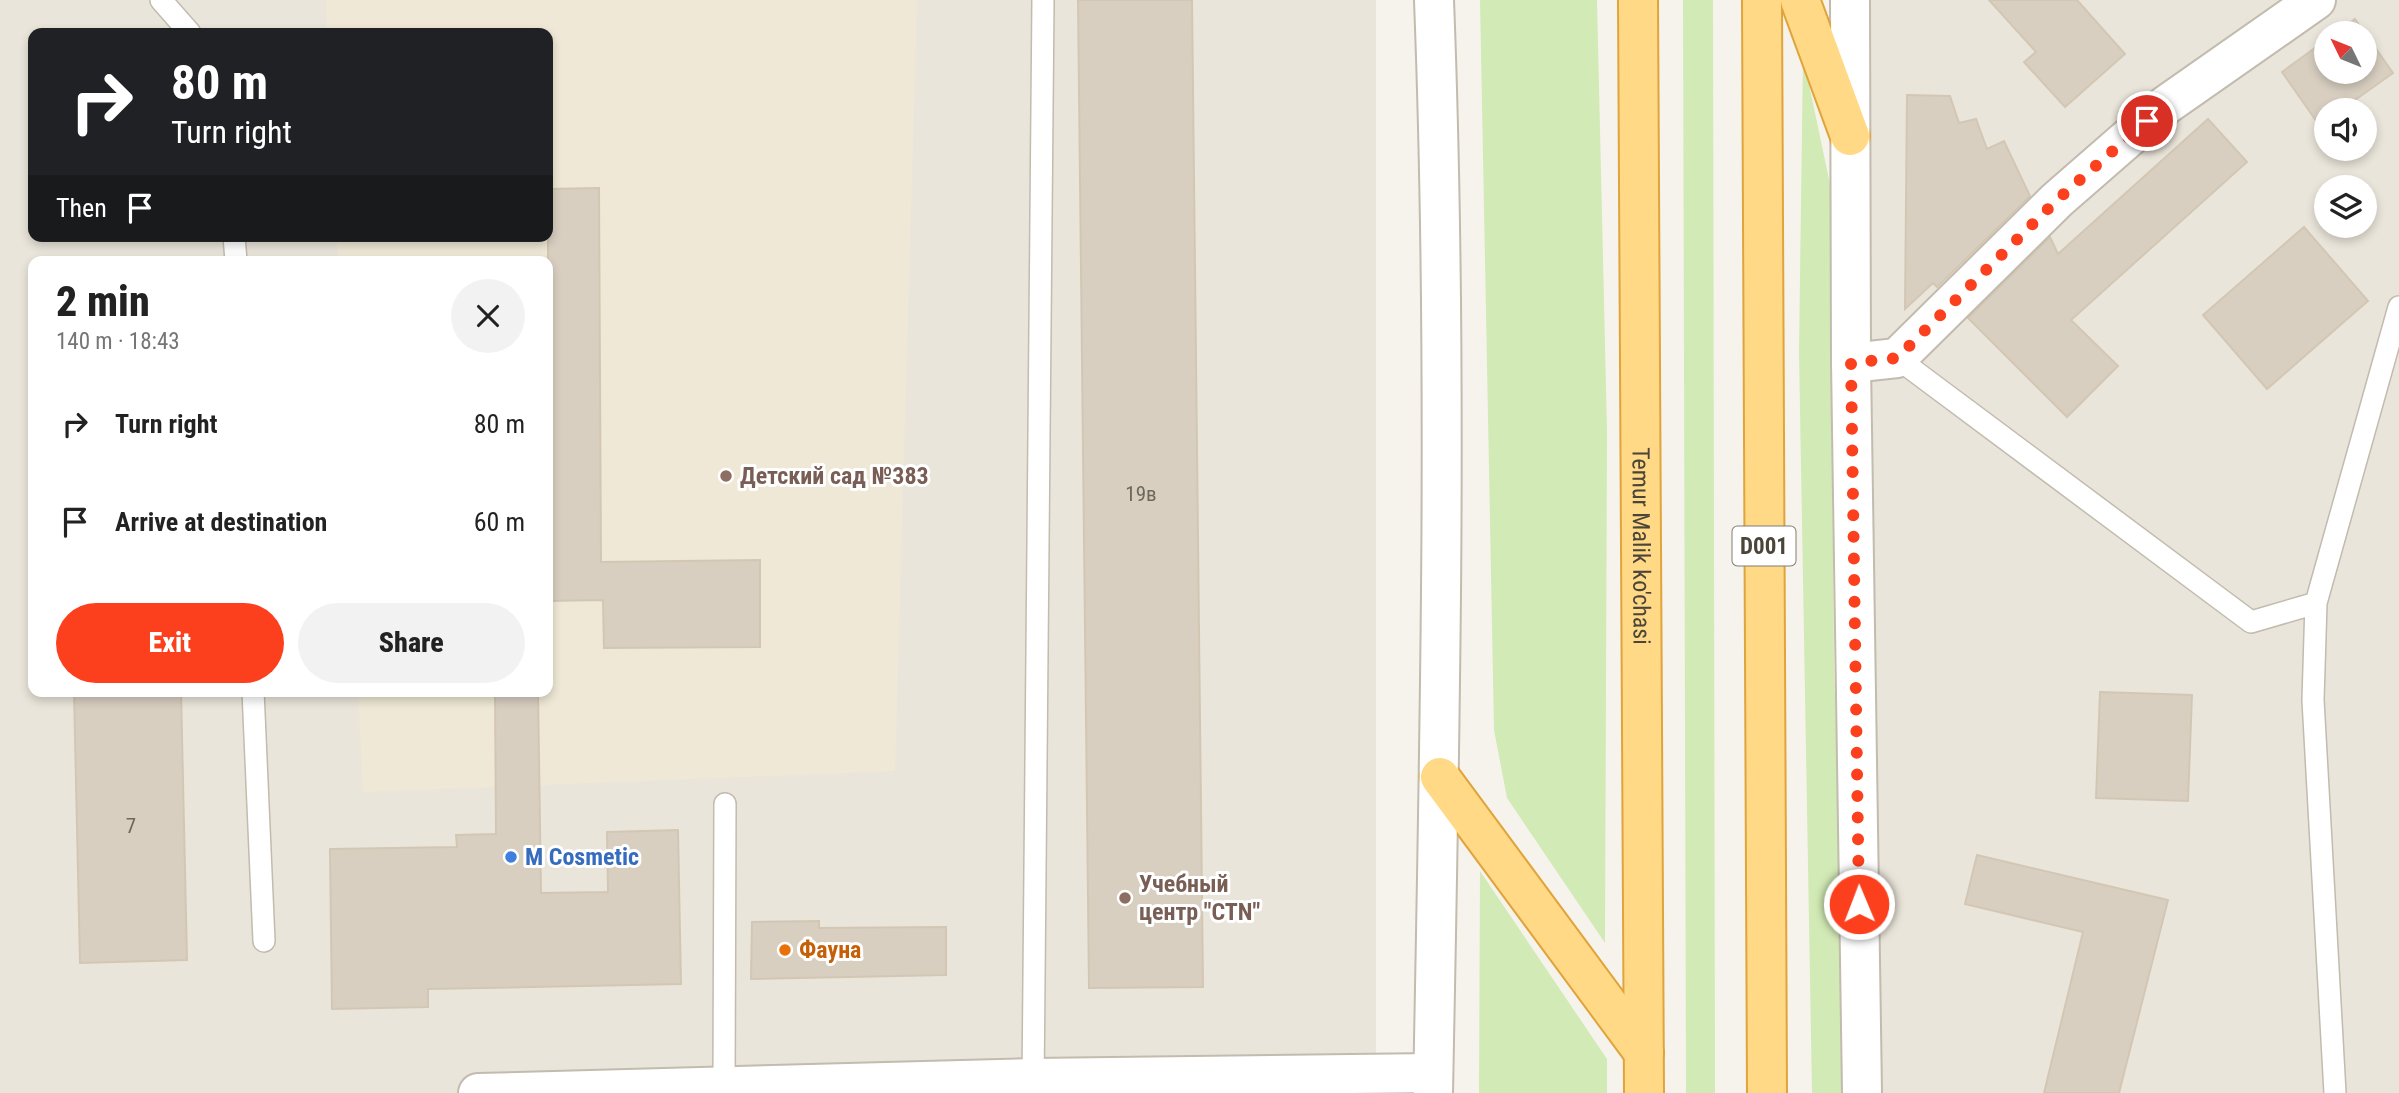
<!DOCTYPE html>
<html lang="en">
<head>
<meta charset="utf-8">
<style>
  :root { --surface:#fff; --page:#f2f2f2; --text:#222; --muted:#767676; --accent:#fc3f1d }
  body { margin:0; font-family:"Roboto Condensed",sans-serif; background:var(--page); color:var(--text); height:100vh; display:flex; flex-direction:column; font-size:26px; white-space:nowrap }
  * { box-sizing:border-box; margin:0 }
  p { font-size:23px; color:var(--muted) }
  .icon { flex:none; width:38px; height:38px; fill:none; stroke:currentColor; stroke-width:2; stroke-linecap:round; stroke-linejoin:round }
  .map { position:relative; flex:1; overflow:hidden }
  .side { position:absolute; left:28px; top:256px; width:525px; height:441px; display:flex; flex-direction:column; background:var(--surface); border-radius:14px; box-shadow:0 4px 10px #0003 }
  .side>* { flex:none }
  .banner { position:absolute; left:28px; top:28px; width:525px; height:214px; border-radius:14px; box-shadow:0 4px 10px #0003; background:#202124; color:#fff; overflow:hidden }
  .needle { width:46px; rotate:313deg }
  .fabs { position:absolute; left:2314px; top:21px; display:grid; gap:14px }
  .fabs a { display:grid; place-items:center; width:63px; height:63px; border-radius:50%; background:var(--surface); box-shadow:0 4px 10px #0003; font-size:35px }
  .pin { position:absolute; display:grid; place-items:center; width:60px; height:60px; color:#fff; margin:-30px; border:4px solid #fff; border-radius:50%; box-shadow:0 2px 7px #0007 }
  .me { position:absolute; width:77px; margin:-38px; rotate:359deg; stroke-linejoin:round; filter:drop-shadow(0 0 5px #0008) }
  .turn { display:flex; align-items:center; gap:24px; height:147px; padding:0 28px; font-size:32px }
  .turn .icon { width:91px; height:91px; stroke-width:2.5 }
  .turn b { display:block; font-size:49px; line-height:60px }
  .then { display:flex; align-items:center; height:66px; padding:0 28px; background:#0003; gap:14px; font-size:26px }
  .round { display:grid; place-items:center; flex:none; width:74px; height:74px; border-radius:37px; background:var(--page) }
  .overview { display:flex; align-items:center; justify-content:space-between; height:119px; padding:0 28px }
  h1 { font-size:42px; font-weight:800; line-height:52px }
  .cta { display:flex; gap:14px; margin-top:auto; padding:14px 28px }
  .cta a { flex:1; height:80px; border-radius:42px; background:var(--accent); color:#fff; font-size:28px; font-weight:800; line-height:80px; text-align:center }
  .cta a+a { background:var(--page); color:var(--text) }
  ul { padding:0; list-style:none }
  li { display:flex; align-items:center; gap:21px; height:98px; padding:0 28px }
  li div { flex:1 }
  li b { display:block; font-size:26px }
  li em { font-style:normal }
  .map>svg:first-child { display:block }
  .residential { fill:#eae5da; fill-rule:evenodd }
  .education { fill:#efe8d6 }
  .green { fill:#d2eab5 }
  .building { fill:#d8cfc1; stroke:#d3c7b4; stroke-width:2 }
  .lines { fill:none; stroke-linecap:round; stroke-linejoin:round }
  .service-casing { stroke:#c2bbae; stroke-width:24 }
  .minor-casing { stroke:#c2bbae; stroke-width:42 }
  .tertiary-casing { stroke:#c2bbae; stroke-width:42 }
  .trunk-casing { stroke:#e0a43c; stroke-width:42 }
  .service { stroke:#fff; stroke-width:21 }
  .minor { stroke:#fff; stroke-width:38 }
  .tertiary { stroke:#fff; stroke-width:38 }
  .trunk { stroke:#ffd985; stroke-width:38 }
  .route { stroke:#fc3f1d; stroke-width:12; stroke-dasharray:0 21.6 }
  .education-dot { fill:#8d6e63; stroke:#fff; stroke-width:2.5 }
  .shop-dot { fill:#3f7fe0; stroke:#fff; stroke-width:2.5 }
  .food-dot { fill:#e8710a; stroke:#fff; stroke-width:2.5 }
  .labels { text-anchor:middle; stroke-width:6; stroke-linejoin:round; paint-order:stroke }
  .number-label { font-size:21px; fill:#6e675b }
  .shield { fill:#fff; stroke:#817c74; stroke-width:2 }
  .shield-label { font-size:23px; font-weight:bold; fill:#4b4439 }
  .education-label { font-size:24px; font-weight:bold; fill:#785e54; stroke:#fff; text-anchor:start }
  .street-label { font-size:24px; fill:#4b4439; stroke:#fff }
  .shop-label { font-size:24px; font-weight:bold; fill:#366cbe; stroke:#fff; text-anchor:start }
  .food-label { font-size:24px; font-weight:bold; fill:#c56008; stroke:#fff; text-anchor:start }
</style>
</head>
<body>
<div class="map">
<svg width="2399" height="1093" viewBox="0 0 2399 1093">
  <rect width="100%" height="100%" fill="#f6f3ec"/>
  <!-- residential -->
  <path class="residential" d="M 0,0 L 1376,0 L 1376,1093 L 0,1093 ZM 33,33 L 548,33 L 548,236 L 33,236 ZM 33,261 L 548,261 L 548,691 L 33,691 Z
    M 1844,0 L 2399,0 L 2399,1093 L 1876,1093 ZM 2326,33 L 2364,33 L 2364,72 L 2326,72 ZM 2326,110 L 2364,110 L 2364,149 L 2326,149 ZM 2326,187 L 2364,187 L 2364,226 L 2326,226 Z"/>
  <!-- education -->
  <path class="education" d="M 326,0 L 917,0 L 895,771 L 363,792 L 358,691 L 548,691 L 548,261 L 338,261 L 337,236 L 548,236 L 548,33 L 327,33 Z"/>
  <!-- green -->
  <path class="green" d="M 1480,0 L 1597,0 L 1607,431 L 1605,943 L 1507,798 L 1494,730 Z
    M 1683,0 L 1713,0 L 1715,1093 L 1686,1093 Z
    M 1803,56 L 1830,184 L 1834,664 L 1847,1093 L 1812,1093 L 1799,352 Z
    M 1480,871 L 1607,1059 L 1607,1093 L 1479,1093 Z"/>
  <!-- building -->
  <path class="building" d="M 1078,0 L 1192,0 L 1203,987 L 1089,988 Z
    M 1989,0 L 2077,0 L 2125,54 L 2065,107 L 2024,62 L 2036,52 Z
    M 2355,19 L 2393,73 L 2341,110 L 2326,110 L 2326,121 L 2319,125 L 2282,72 L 2326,40 L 2326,72 L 2364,72 L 2364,33 L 2335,33 Z
    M 1907,95 L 1950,96 L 1959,123 L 1976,119 L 1987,149 L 2004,141 L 2030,196 L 1937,287 L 1933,283 L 1905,309 Z
    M 2208,119 L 2247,162 L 2071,320 L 2118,366 L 2067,417 L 1968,318 L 2050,237 L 2058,254 Z
    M 599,188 L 601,562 L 760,560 L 760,647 L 604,648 L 603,600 L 548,601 L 548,189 Z
    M 2304,227 L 2368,301 L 2267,389 L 2203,315 Z
    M 74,691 L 181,691 L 187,960 L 80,963 Z
    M 495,691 L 538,691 L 541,893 L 608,892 L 607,832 L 678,830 L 681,984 L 428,989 L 428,1007 L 332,1009 L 330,849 L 457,847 L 456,835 L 496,834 Z
    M 2100,692 L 2192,695 L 2188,801 L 2096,798 Z
    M 1977,855 L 2168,900 L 2119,1093 L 2044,1093 L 2083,932 L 1965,904 Z
    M 819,921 L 819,928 L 946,927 L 946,975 L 751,979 L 752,922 Z"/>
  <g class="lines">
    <!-- service casing -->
    <g class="service-casing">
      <path id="service" d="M 161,0 L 190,33
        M 234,236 L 236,261
        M 1897,358 L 2251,622 L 2316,603 L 2313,700 L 2335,1093
        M 2316,603 L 2399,307
        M 253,691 L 264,941
        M 724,1086 L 725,804
        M 1033,1087 L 1043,0"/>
    </g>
    <!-- minor casing -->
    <g class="minor-casing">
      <path id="minor" d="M 1851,363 L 1897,358 L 2057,200 L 2166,105 L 2316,0
        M 478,1093 L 1033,1078 L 1433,1073"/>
    </g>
    <!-- tertiary casing -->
    <g class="tertiary-casing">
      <path id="tertiary" d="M 1850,0 L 1851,363 L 1862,1093
        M 1433,1093 C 1440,729 1448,364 1434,0"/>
    </g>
    <!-- trunk casing -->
    <g class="trunk-casing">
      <g id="trunk">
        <path id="s1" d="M 1638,0 L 1644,1093"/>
        <path d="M 1762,0 L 1767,1093"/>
        <path d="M 1800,0 L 1850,136"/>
        <path d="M 1440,777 L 1644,1053"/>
      </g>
    </g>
    <!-- service -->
    <use href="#service" class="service"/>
    <!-- minor -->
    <use href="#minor" class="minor"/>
    <!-- tertiary -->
    <use href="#tertiary" class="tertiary"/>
    <!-- trunk -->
    <use href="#trunk" class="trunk"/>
  </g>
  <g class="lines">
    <!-- route -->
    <path class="route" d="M 1859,904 L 1851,363 L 1897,358 L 2057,200 L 2147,121"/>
  </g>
  <!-- markers -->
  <g class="education-dot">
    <circle cx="726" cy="476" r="7"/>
    <circle cx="1125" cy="898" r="7"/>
  </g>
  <circle class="shop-dot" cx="511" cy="857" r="7"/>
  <circle class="food-dot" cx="785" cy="950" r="7"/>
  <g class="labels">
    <!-- number labels -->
    <g class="number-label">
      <text x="1141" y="501">19в</text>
      <text x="131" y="833">7</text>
    </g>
    <!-- shield labels -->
    <rect class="shield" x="1732.5" y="526.5" width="63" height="39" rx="5"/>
    <g class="shield-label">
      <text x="1764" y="554">D001</text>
    </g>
    <!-- education labels -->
    <g class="education-label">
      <text x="740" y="484">Детский сад №383</text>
      <text x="1139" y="892">Учебный<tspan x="1139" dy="28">центр "CTN"</tspan></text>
    </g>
    <!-- street labels -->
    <g class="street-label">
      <text dy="8" stroke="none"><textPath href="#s1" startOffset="546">Temur Malik ko'chasi</textPath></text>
    </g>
    <!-- shop labels -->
    <g class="shop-label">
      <text x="525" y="865">M Cosmetic</text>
    </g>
    <!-- food labels -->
    <g class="food-label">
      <text x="799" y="958">Фауна</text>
    </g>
  </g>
</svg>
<div class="fabs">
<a><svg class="needle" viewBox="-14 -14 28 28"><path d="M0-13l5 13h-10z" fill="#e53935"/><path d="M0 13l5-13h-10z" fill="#767676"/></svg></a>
<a><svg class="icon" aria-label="sound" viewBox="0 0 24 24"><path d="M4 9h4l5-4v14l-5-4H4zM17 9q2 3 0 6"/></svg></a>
<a><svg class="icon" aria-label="layers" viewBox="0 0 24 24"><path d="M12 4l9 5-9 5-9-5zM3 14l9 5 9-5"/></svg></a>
</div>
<div class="pin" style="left:2147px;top:121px;background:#d93025"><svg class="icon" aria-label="arrive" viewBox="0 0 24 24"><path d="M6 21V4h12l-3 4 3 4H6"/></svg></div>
<svg class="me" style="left:1859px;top:904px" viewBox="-20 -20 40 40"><circle r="17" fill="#fc3f1d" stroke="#fff" stroke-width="3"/><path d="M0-11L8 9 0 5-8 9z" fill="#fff"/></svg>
<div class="banner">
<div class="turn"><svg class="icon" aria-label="right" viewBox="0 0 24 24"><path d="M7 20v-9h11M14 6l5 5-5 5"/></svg><div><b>80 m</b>Turn right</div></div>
<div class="then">Then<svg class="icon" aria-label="arrive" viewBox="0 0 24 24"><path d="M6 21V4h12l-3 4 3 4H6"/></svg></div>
</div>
<section class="side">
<div class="overview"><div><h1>2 min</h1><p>140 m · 18:43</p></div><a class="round"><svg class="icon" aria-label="close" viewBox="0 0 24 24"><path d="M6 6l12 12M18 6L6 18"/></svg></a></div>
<ul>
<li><svg class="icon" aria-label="right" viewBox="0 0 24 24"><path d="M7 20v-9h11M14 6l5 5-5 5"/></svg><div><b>Turn right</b></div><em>80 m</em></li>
<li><svg class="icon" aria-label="arrive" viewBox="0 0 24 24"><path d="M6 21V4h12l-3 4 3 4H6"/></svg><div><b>Arrive at destination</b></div><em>60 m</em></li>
</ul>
<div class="cta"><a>Exit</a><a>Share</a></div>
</section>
</div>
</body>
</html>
